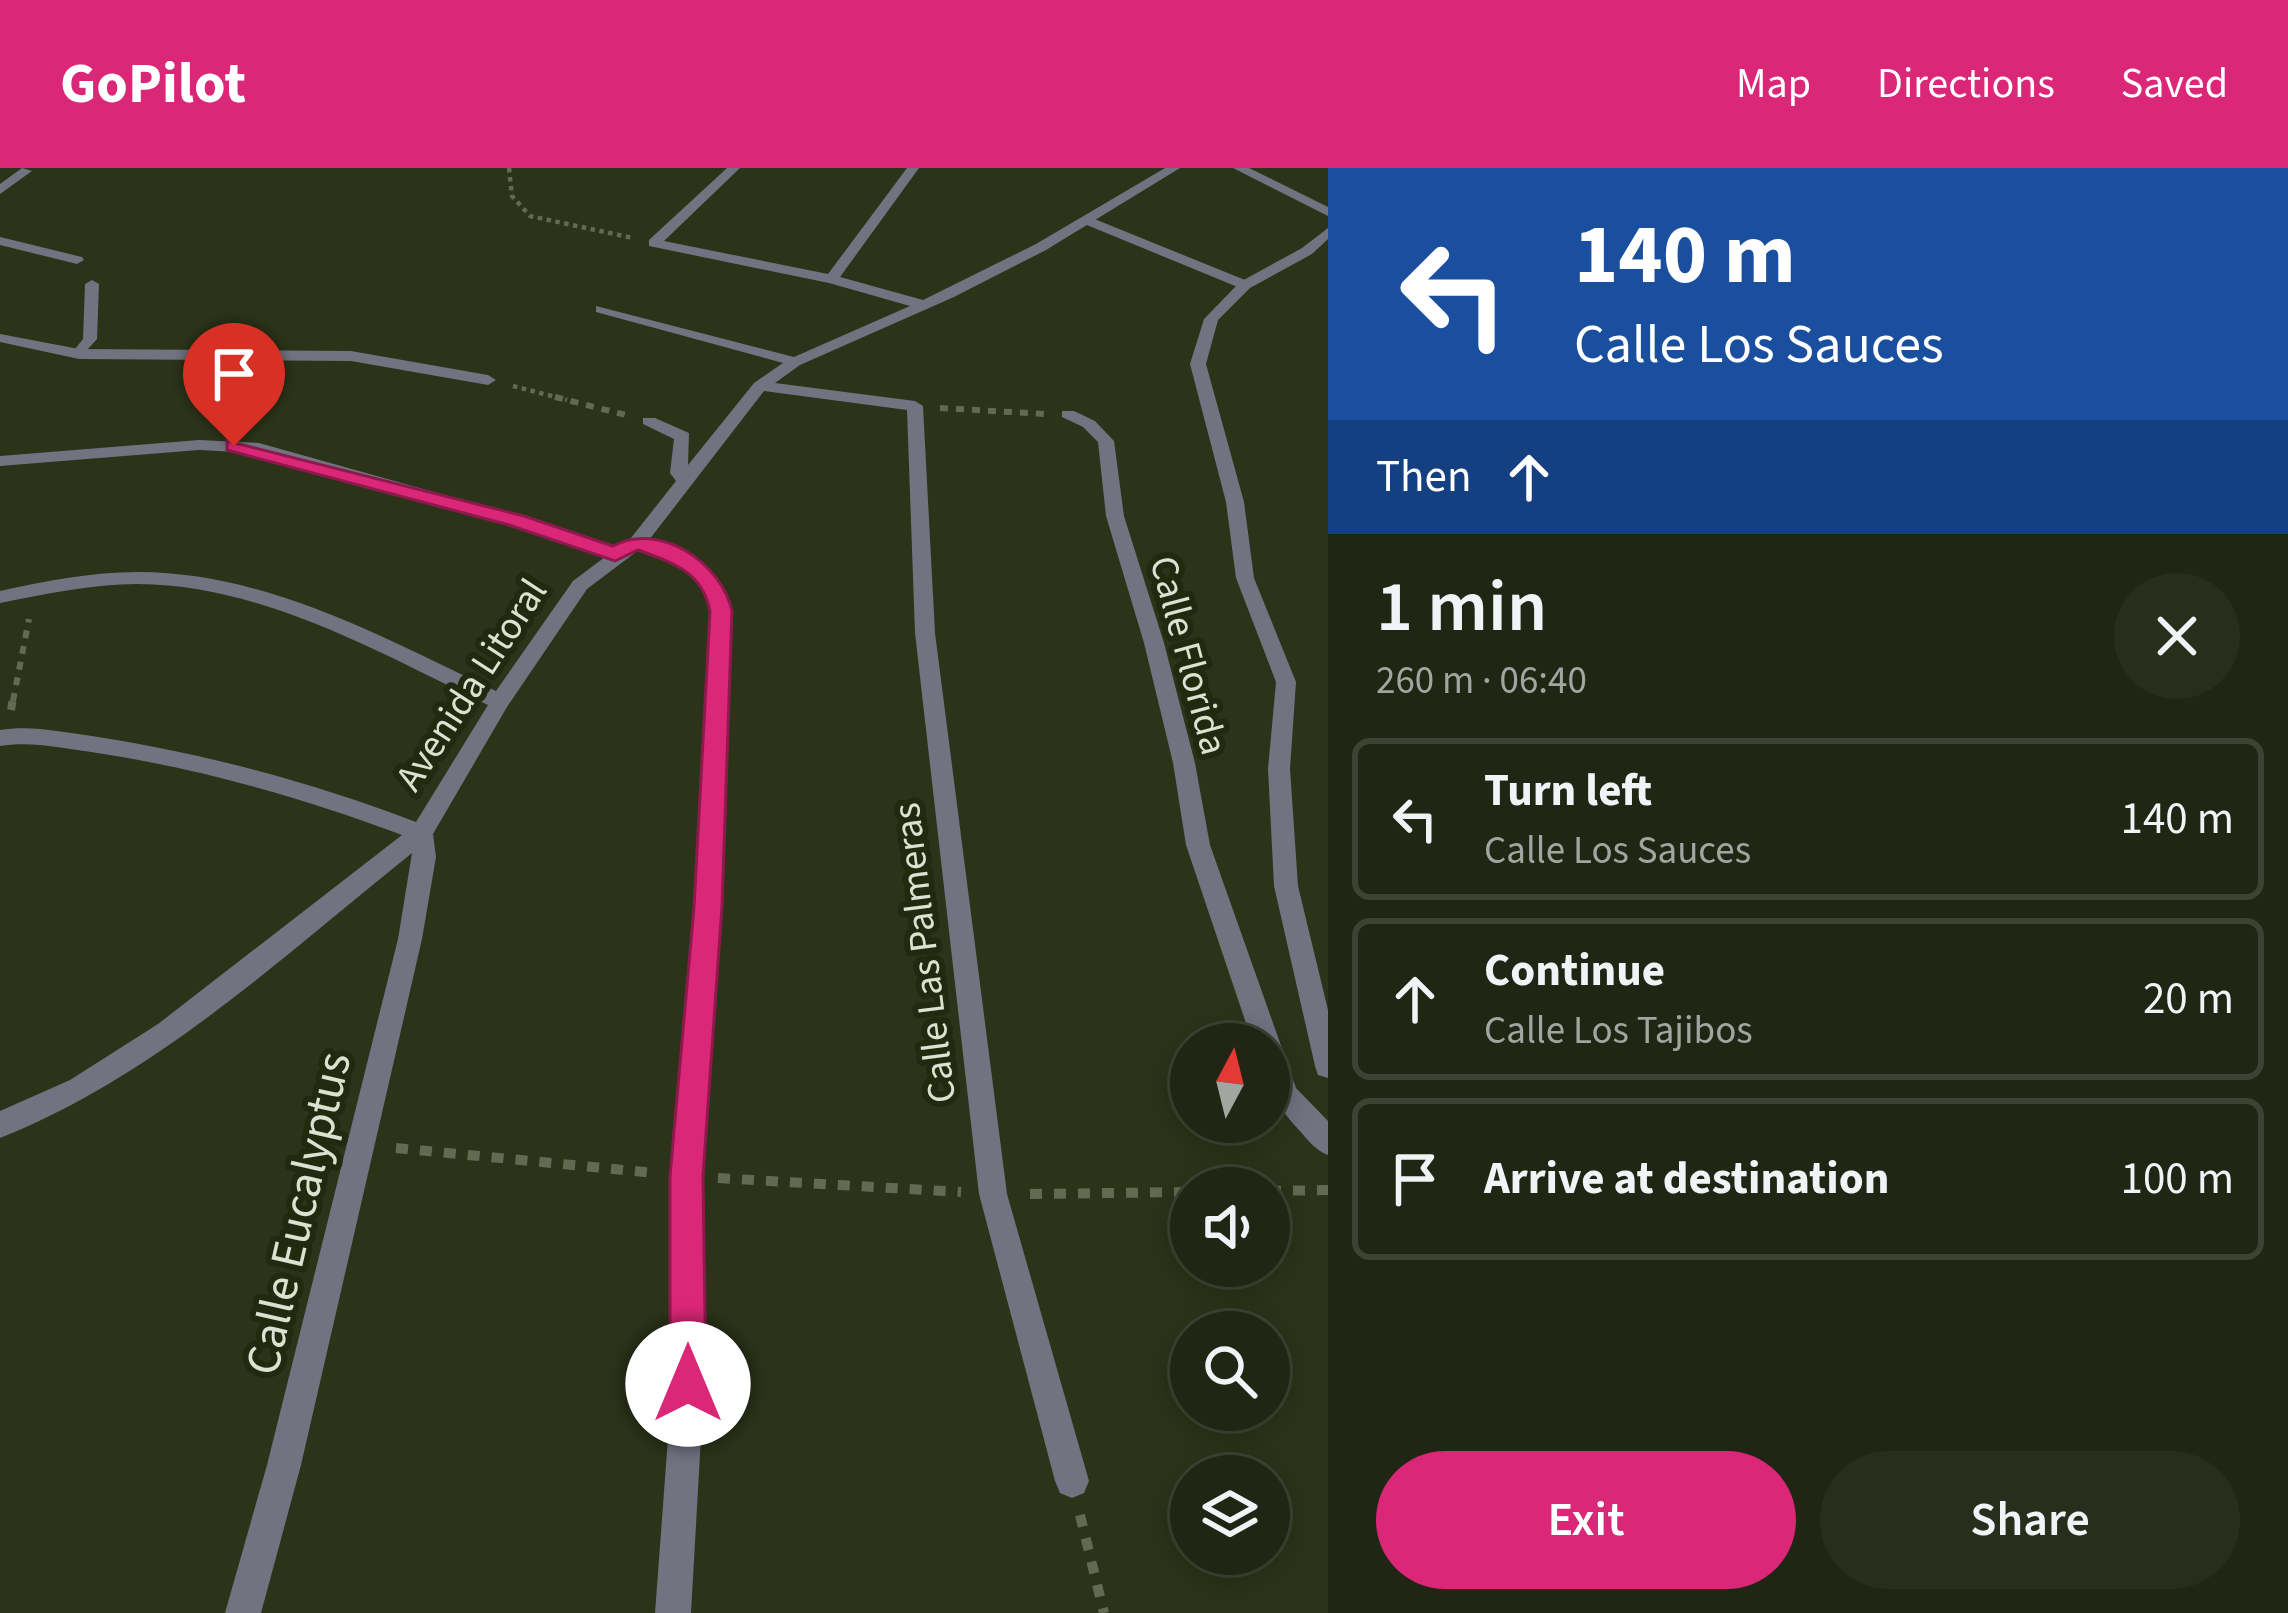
<!DOCTYPE html>
<html lang="en">
<head>
<meta charset="utf-8">
<style>
  :root { --surface:#202613; --page:#282e1c; --text:#f1f3f6; --muted:#a2a5a0; --line:#3d4333; --accent:#db2777 }
  body { margin:0; font-family:"Source Sans 3",sans-serif; background:var(--page); color:var(--text); height:100vh; display:flex; flex-direction:column; font-size:45px; white-space:nowrap }
  * { box-sizing:border-box; margin:0 }
  p { font-size:39px; color:var(--muted) }
  .icon { flex:none; width:66px; height:66px; fill:none; stroke:currentColor; stroke-width:2; stroke-linecap:round; stroke-linejoin:round }
  .map { position:relative; flex:1; overflow:hidden }
  .drawer { display:flex; flex-direction:column; background:var(--surface); width:960px }
  .drawer>* { flex:none }
  .banner { background:#1a4fa0; color:#fff; overflow:hidden }
  .needle { width:78px; rotate:7deg }
  .buttons { position:absolute; left:1170px; top:855px; display:grid; gap:24px }
  .buttons a { display:grid; place-items:center; width:120px; height:120px; border-radius:50%; background:var(--surface); box-shadow:0 6px 30px #0003,0 0 0 3px var(--line); font-size:60px }
  .pin { position:absolute; display:grid; place-items:center; width:102px; height:102px; color:#fff; margin:-123px -51px; border-radius:50% 50% 50% 0; rotate:-45deg; box-shadow:0 0 12px #0007 }
  .pin .icon { rotate:45deg }
  .me { position:absolute; width:132px; margin:-66px; rotate:0deg; stroke-linejoin:round; filter:drop-shadow(0 0 9px #0008) }
  .turn { display:flex; align-items:center; gap:42px; height:252px; padding:0 48px; font-size:54px }
  .turn .icon { width:156px; height:156px; stroke-width:2.5 }
  .turn b { display:block; font-size:84px; line-height:102px }
  .then { display:flex; align-items:center; height:114px; padding:0 48px; background:#0003; gap:24px; font-size:45px }
  .round { display:grid; place-items:center; flex:none; width:126px; height:126px; border-radius:63px; background:var(--page) }
  .overview { display:flex; align-items:center; justify-content:space-between; height:204px; padding:0 48px }
  h1 { font-size:72px; font-weight:600; line-height:90px }
  .button { display:flex; gap:24px; margin-top:auto; padding:24px 48px }
  .button a { flex:1; height:138px; border-radius:72px; background:var(--accent); color:#fff; font-size:48px; font-weight:600; line-height:138px; text-align:center }
  .button a+a { background:var(--page); color:var(--text) }
  ul { padding:0; list-style:none }
  li { display:flex; align-items:center; gap:36px; height:162px; margin:0 24px 18px; padding:0 24px; border:6px solid var(--line); border-radius:18px }
  li div { flex:1 }
  li b { display:block; font-size:45px }
  li em { font-style:normal }
  header { display:flex; align-items:center; gap:72px; box-sizing:border-box; height:168px; padding:0 60px; background:var(--accent); color:#fff }
  header strong { font-size:57px }
  nav { display:flex; gap:66px; margin-inline-start:auto; font-size:42px }
  main { display:flex; flex:1; min-height:0 }
  .map>svg:first-child { display:block }
  .lines { fill:none; stroke-linecap:round; stroke-linejoin:round }
  .path-far3 { stroke:#626a53; stroke-width:4.5; stroke-dasharray:4.5 4.5; stroke-linecap:butt }
  .path-far2 { stroke:#626a53; stroke-width:6; stroke-dasharray:8 8; stroke-linecap:butt }
  .path-far1 { stroke:#626a53; stroke-width:8; stroke-dasharray:9 9; stroke-linecap:butt }
  .path { stroke:#626a53; stroke-width:10; stroke-dasharray:12 12; stroke-linecap:butt }
  .lane { fill:#717380; fill-rule:evenodd }
  .street { fill:#717380; fill-rule:evenodd }
  .route { fill:#db2777; stroke:#8e194d; stroke-width:3 }
  .labels { text-anchor:middle; stroke-width:12; stroke-linejoin:round; paint-order:stroke }
  .street-label { font-size:39px; fill:#dce2d2; stroke:#21290f }
  .near-street-label { font-size:48px; fill:#dce2d2; stroke:#21290f }
</style>
</head>
<body>
<header>
<strong>GoPilot</strong>
<nav><a>Map</a><a>Directions</a><a>Saved</a></nav>
</header>
<main>
<div class="map">
<svg width="1328" height="1445" viewBox="0 0 1328 1445">
  <rect width="100%" height="100%" fill="#2b3319"/>
  <g class="lines">
    <!-- path-far3 -->
    <path class="path-far3" d="M 509,0 L 512,28 L 530,48 L 633,70
      M 513,218 L 567,232"/>
    <!-- path-far2 -->
    <path class="path-far2" d="M 555,229 L 626,247
      M 940,240 L 1045,246
      M 13,533 L 29,451"/>
    <!-- path-far1 -->
    <path class="path-far1" d="M 11,542 L 13,530"/>
    <!-- path -->
    <path class="path" d="M 396,980 L 655,1005
      M 718,1010 L 961,1024
      M 1269,1023 L 1328,1022
      M 1030,1026 L 1191,1024
      M 1080,1347 L 1104,1445"/>
    <!-- lane -->
    <path class="lane" d="M 1087,48 L 1250,114 L 1252,117 L 1240,120 L 1082,55 L 1080,52 Z
      M 92,112 L 99,116 L 97,171 L 79,191 L 71,186 L 83,171 L 85,116 Z"/>
    <!-- street -->
    <path class="street" d="M 22,0 L 32,3 L 0,26 L 0,16 Z
      M 727,0 L 740,0 L 664,73 L 828,106 L 907,0 L 919,0 L 840,109 L 923,132 L 1036,76 L 1165,0 L 1180,0 L 1046,82 L 954,129 L 800,197 L 775,215 L 915,233 L 923,238 L 935,465 L 1007,1026 L 1089,1313 L 1084,1325 L 1072,1330 L 1060,1325 L 1055,1313 L 979,1026 L 915,465 L 907,242 L 764,223 L 649,372 C 690,384 717,400 731,443 L 720,739 L 701,1008 L 704,1216 L 691,1445 L 655,1445 L 672,1216 L 673,1008 L 696,739 L 711,443 C 700,406 675,393 640,381 L 587,421 L 507,539 L 433,666 L 436,689 L 422,771 L 301,1297 L 261,1445 L 225,1445 L 267,1297 L 398,771 L 412,685 C 282,789 156,908 0,970 L 0,943 L 70,912 L 158,856 L 402,667 C 301,629 198,600 91,584 C 61,580 31,573 0,578 L 0,562 C 31,557 61,564 92,568 C 203,585 311,614 416,654 L 488,537 C 378,484 263,417 138,416 C 91,416 46,426 0,435 L 0,423 C 46,413 91,404 138,404 C 266,404 384,470 496,523 L 573,413 L 605,389 L 511,357 L 258,285 L 199,282 L 0,298 L 0,288 L 199,272 L 259,275 L 523,349 L 617,380 L 631,370 L 676,313 L 670,305 L 674,271 L 643,256 L 643,250 L 655,250 L 689,265 L 688,297 L 754,215 L 783,195 L 596,144 L 596,138 L 794,189 L 910,138 L 829,115 L 649,78 L 649,72 Z
      M 1233,0 L 1249,0 L 1328,39 L 1328,48 Z
      M 1328,60 L 1328,71 L 1312,86 L 1250,120 L 1218,152 L 1206,196 L 1244,334 L 1254,410 L 1296,514 L 1290,601 L 1298,718 L 1328,842 L 1328,910 L 1318,907 L 1315,898 L 1274,718 L 1268,601 L 1276,514 L 1236,410 L 1226,334 L 1190,196 L 1204,151 L 1240,114 L 1302,80 Z
      M 0,69 L 82,89 L 84,92 L 77,96 L 0,77 Z
      M 0,166 L 79,181 L 351,183 L 488,207 L 496,212 L 488,217 L 351,193 L 79,191 L 0,174 Z
      M 1062,243 L 1074,243 L 1095,253 L 1114,273 L 1124,348 L 1164,475 L 1195,595 L 1210,677 L 1296,920 L 1328,953 L 1328,987 C 1315,982 1308,972 1299,962 C 1269,929 1269,919 1269,876 L 1253,876 L 1186,677 L 1173,595 L 1144,475 L 1106,348 L 1098,274 L 1083,259 L 1062,249 Z"/>
  </g>
  <!-- route -->
  <path class="route" d="M 227,273 L 524,348 L 613,378 C 659,353 721,394 732,443 L 722,739 L 703,1008 L 706,1216 L 701,1229 L 688,1235 L 675,1229 L 670,1216 L 670,1008 L 694,739 L 710,443 C 702,403 673,395 638,382 L 615,393 L 509,357 L 227,282 Z"/>
  <g class="labels">
    <!-- street labels -->
    <g class="street-label">
      <text transform="translate(1190 487) rotate(75)" y="14">Calle Florida</text>
      <text transform="translate(470 516) rotate(-57)" y="14">Avenida Litoral</text>
      <text transform="translate(923 785) rotate(-97)" y="14">Calle Las Palmeras</text>
    </g>
    <!-- near-street labels -->
    <g class="near-street-label">
      <text transform="translate(297 1045) rotate(-77)" y="17">Calle Eucalyptus</text>
    </g>
  </g>
</svg>
<div class="buttons">
<a><svg class="needle" viewBox="-14 -14 28 28"><path d="M0-13l5 13h-10z" fill="#e53935"/><path d="M0 13l5-13h-10z" fill="#a2a5a0"/></svg></a>
<a><svg class="icon" aria-label="sound" viewBox="0 0 24 24"><path d="M4 9h4l5-4v14l-5-4H4zM17 9q2 3 0 6"/></svg></a>
<a><svg class="icon" aria-label="search" viewBox="0 0 24 24"><circle cx="10" cy="10" r="6"/><path d="M15 15l6 6"/></svg></a>
<a><svg class="icon" aria-label="layers" viewBox="0 0 24 24"><path d="M12 4l9 5-9 5-9-5zM3 14l9 5 9-5"/></svg></a>
</div>
<div class="pin" style="left:234px;top:278px;background:#d93025"><svg class="icon" aria-label="arrive" viewBox="0 0 24 24"><path d="M6 21V4h12l-3 4 3 4H6"/></svg></div>
<svg class="me" style="left:688px;top:1216px" viewBox="-20 -20 40 40"><circle r="19" fill="#fff"/><path d="M0-13L10 11 0 6-10 11z" fill="#db2777"/></svg>
</div>
<section class="drawer">
<div class="banner">
<div class="turn"><svg class="icon" aria-label="left" viewBox="0 0 24 24"><path d="M17 20v-9H6M10 6l-5 5 5 5"/></svg><div><b>140 m</b>Calle Los Sauces</div></div>
<div class="then">Then<svg class="icon" aria-label="ahead" viewBox="0 0 24 24"><path d="M12 20V5M6 11l6-6 6 6"/></svg></div>
</div>
<div class="overview"><div><h1>1 min</h1><p>260 m · 06:40</p></div><a class="round"><svg class="icon" aria-label="close" viewBox="0 0 24 24"><path d="M6 6l12 12M18 6L6 18"/></svg></a></div>
<ul>
<li><svg class="icon" aria-label="left" viewBox="0 0 24 24"><path d="M17 20v-9H6M10 6l-5 5 5 5"/></svg><div><b>Turn left</b><p>Calle Los Sauces</p></div><em>140 m</em></li>
<li><svg class="icon" aria-label="ahead" viewBox="0 0 24 24"><path d="M12 20V5M6 11l6-6 6 6"/></svg><div><b>Continue</b><p>Calle Los Tajibos</p></div><em>20 m</em></li>
<li><svg class="icon" aria-label="arrive" viewBox="0 0 24 24"><path d="M6 21V4h12l-3 4 3 4H6"/></svg><div><b>Arrive at destination</b></div><em>100 m</em></li>
</ul>
<div class="button"><a>Exit</a><a>Share</a></div>
</section>
</main>
</body>
</html>
